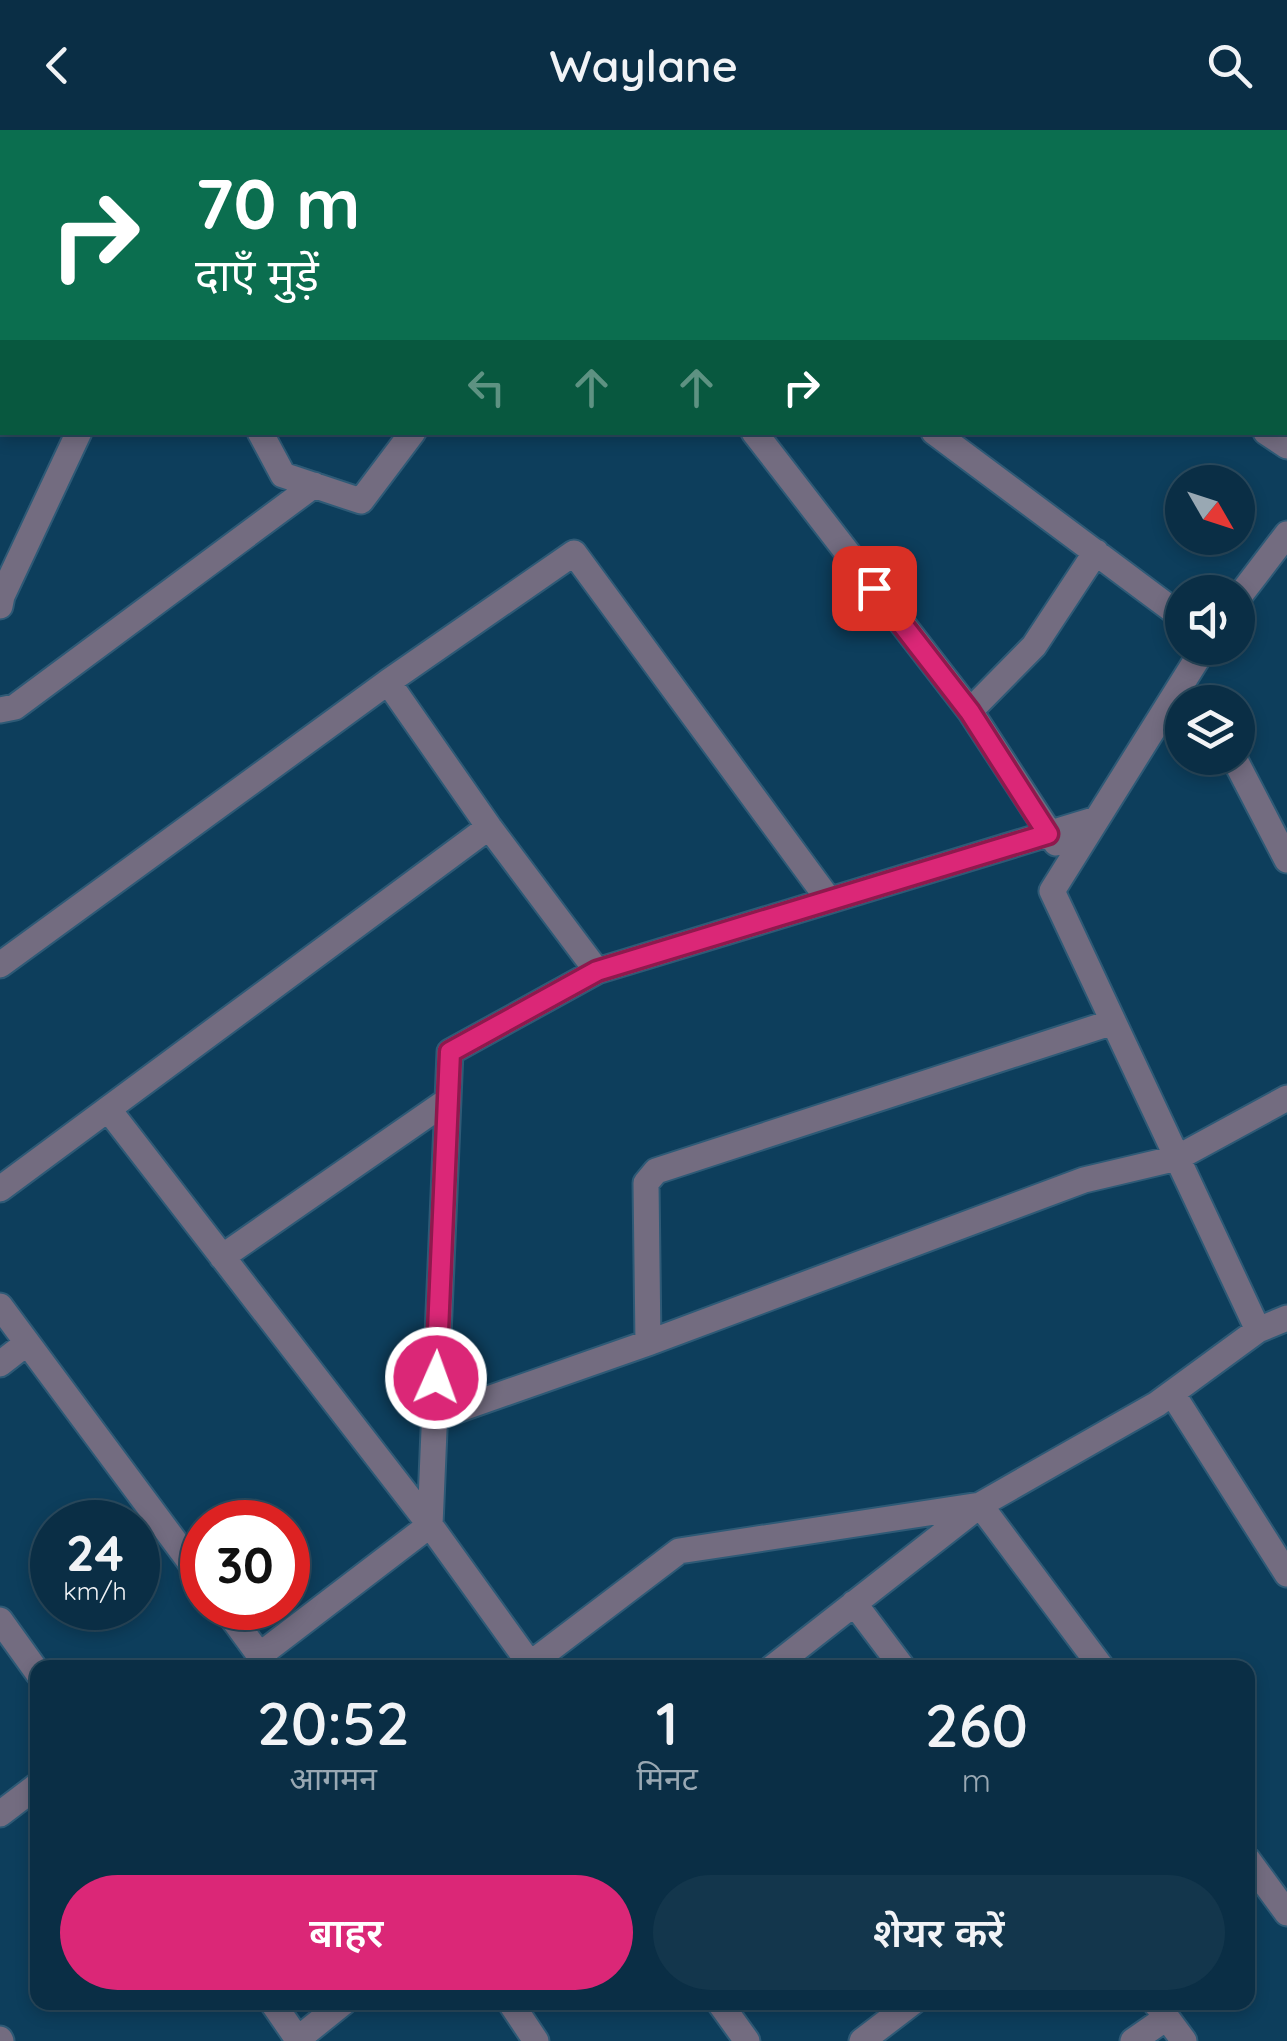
<!DOCTYPE html>
<html lang="hi">
<head>
<meta charset="utf-8">
<style>
  :root { --surface:#0a2e45; --page:#13364c; --text:#f1f3f6; --muted:#99a8b3; --line:#2a4a5e; --accent:#db2777 }
  body { margin:0; font-family:Quicksand,"Noto Sans Devanagari",sans-serif; background:var(--page); color:var(--text); height:100vh; display:flex; flex-direction:column; font-size:38px; white-space:nowrap }
  * { box-sizing:border-box; margin:0 }
  p { font-size:32px; color:var(--muted) }
  .icon { flex:none; width:55px; height:55px; fill:none; stroke:currentColor; stroke-width:2; stroke-linecap:round; stroke-linejoin:round }
  .map { position:relative; flex:1; overflow:hidden }
  .side { position:absolute; left:30px; top:1530px; width:1225px; height:350px; display:flex; flex-direction:column; background:var(--surface); border-radius:20px; box-shadow:0 5px 15px #0003,0 0 0 2px var(--line) }
  .side>* { flex:none }
  .banner { position:absolute; left:0px; top:0px; width:1288px; height:305px; box-shadow:0 5px 15px #0003,0 0 0 2px var(--line); background:#0b6e4f; color:#fff; overflow:hidden }
  .needle { width:65px; rotate:129deg }
  .controls { position:absolute; left:1165px; top:335px; display:grid; gap:20px }
  .controls a { display:grid; place-items:center; width:90px; height:90px; border-radius:50%; background:var(--surface); box-shadow:0 5px 15px #0003,0 0 0 2px var(--line); font-size:50px }
  .speed { position:absolute; left:30px; top:1370px; display:flex; gap:20px; font-size:50px; font-weight:700; text-align:center }
  .speed>* { display:grid; place-content:center; width:130px; height:130px; border-radius:50%; background:var(--surface); box-shadow:0 5px 15px #0003,0 0 0 2px var(--line); line-height:1 }
  .speed small { font-size:25px; font-weight:400 }
  .speed .limit { border:15px solid #d22; background:#fff; color:#111 }
  .pin { position:absolute; display:grid; place-items:center; width:85px; height:85px; color:#fff; margin:-42px; border-radius:20px; box-shadow:0 5px 15px #0006 }
  .me { position:absolute; width:110px; margin:-55px; rotate:2deg; stroke-linejoin:round; filter:drop-shadow(0 0 8px #0008) }
  .turn { display:flex; align-items:center; gap:35px; height:210px; padding:0 30px; font-size:45px }
  .turn .icon { width:130px; height:130px; stroke-width:2.5 }
  .turn b { display:block; font-size:70px; line-height:85px }
  .lanes { display:flex; align-items:center; height:95px; padding:0 30px; background:#0003; justify-content:center; gap:50px; direction:ltr }
  .lanes .off { opacity:.35 }
  .eta { display:flex; justify-content:space-evenly; align-items:center; height:170px; text-align:center }
  .eta b { font-size:60px; font-weight:600; line-height:70px }
  .cta { display:flex; gap:20px; margin-top:auto; padding:20px 30px }
  .cta a { flex:1; height:115px; border-radius:60px; background:var(--accent); color:#fff; font-size:40px; font-weight:600; line-height:115px; text-align:center }
  .cta a+a { background:var(--page); color:var(--text) }
  header { display:flex; justify-content:space-between; align-items:center; height:130px; padding:0 30px; background:var(--surface); font-size:45px; font-weight:600 }
  .map>svg:first-child { display:block }
  .lines { fill:none; stroke-linecap:round; stroke-linejoin:round }
  .minor-casing { stroke:#2e5a76; stroke-width:29 }
  .minor { stroke:#736c80; stroke-width:25 }
  .route-casing { stroke:#8e194d; stroke-width:25 }
  .route { stroke:#db2777; stroke-width:18 }
</style>
</head>
<body>
<header><svg class="icon" aria-label="back" viewBox="0 0 24 24"><path d="M15 5l-7 7 7 7"/></svg>Waylane<svg class="icon" aria-label="search" viewBox="0 0 24 24"><circle cx="10" cy="10" r="6"/><path d="M15 15l6 6"/></svg></header>
<div class="map">
<svg width="1287" height="1911" viewBox="0 0 1287 1911">
  <rect width="100%" height="100%" fill="#0d3e5c"/>
  <g class="lines">
    <!-- minor casing -->
    <g class="minor-casing">
      <path id="minor" d="M 167,0 L 167,2
        M 227,0 L 228,2
        M 366,0 L 366,2
        M 1107,0 L 1108,2
        M 515,2 L 517,0
        M 642,2 L 644,0
        M 884,2 L 886,0
        M 1285,5 L 1287,2
        M 260,302 L 283,345 L 361,371 L 413,302
        M 754,302 L 970,581 L 1056,713
        M 934,302 L 1182,487
        M 1266,302 L 1287,316
        M 1238,468 L 1287,404
        M 0,476 L 2,466 L 79,302
        M 388,552 L 489,697
        M 0,580 L 15,577 L 314,355
        M 970,581 L 1034,516 L 1096,422
        M 1234,628 L 1287,730
        M 0,835 L 388,552 L 574,423 L 829,770
        M 108,979 L 430,1395 L 260,1525
        M 0,1059 L 489,697 L 597,841 L 1097,689
        M 222,1127 L 447,971
        M 0,1176 L 202,1448
        M 1258,1200 L 1287,1188
        M 648,1213 L 646,1053 L 656,1041 L 1113,892
        M 0,1234 L 27,1213
        M 1172,1263 L 1287,1444
        M 434,1288 L 648,1213 L 1084,1050 L 1177,1028 L 1287,968
        M 854,1473 L 903,1538
        M 225,1478 L 269,1538
        M 0,1490 L 38,1543
        M 530,1534 L 430,1395 L 450,922 L 597,841
        M 525,1538 L 679,1421 L 980,1375 L 1102,1538
        M 772,1538 L 980,1375 L 1157,1274 L 1258,1200 L 1052,761 L 1204,518
        M 0,1684 L 38,1655
        M 1248,1730 L 1287,1783
        M 272,1872 L 299,1911
        M 510,1872 L 536,1911
        M 719,1872 L 747,1911
        M 1155,1872 L 1184,1911
        M 0,1909 L 1,1911
        M 298,1909 L 344,1872
        M 862,1911 L 913,1872
        M 1133,1911 L 1166,1888"/>
    </g>
    <!-- minor -->
    <use href="#minor" class="minor"/>
  </g>
  <g class="lines">
    <!-- route casing -->
    <g class="route-casing">
      <path id="route" d="M 436,1248 L 450,922 L 597,841 L 1048,704 L 970,582 L 874,458"/>
    </g>
    <!-- route -->
    <use href="#route" class="route"/>
  </g>
</svg>
<div class="controls">
<a><svg class="needle" viewBox="-14 -14 28 28"><path d="M0-13l5 13h-10z" fill="#e53935"/><path d="M0 13l5-13h-10z" fill="#99a8b3"/></svg></a>
<a><svg class="icon" aria-label="sound" viewBox="0 0 24 24"><path d="M4 9h4l5-4v14l-5-4H4zM17 9q2 3 0 6"/></svg></a>
<a><svg class="icon" aria-label="layers" viewBox="0 0 24 24"><path d="M12 4l9 5-9 5-9-5zM3 14l9 5 9-5"/></svg></a>
</div>
<div class="speed"><div>24<small>km/h</small></div><div class="limit">30</div></div>
<div class="pin" style="left:874px;top:458px;background:#d93025"><svg class="icon" aria-label="arrive" viewBox="0 0 24 24"><path d="M6 21V4h12l-3 4 3 4H6"/></svg></div>
<svg class="me" style="left:436px;top:1248px" viewBox="-20 -20 40 40"><circle r="17" fill="#db2777" stroke="#fff" stroke-width="3"/><path d="M0-11L8 9 0 5-8 9z" fill="#fff"/></svg>
<div class="banner">
<div class="turn"><svg class="icon" aria-label="right" viewBox="0 0 24 24"><path d="M7 20v-9h11M14 6l5 5-5 5"/></svg><div><b>70 m</b>दाएँ मुड़ें</div></div>
<div class="lanes"><svg class="icon off" aria-label="left" viewBox="0 0 24 24"><path d="M17 20v-9H6M10 6l-5 5 5 5"/></svg><svg class="icon off" aria-label="ahead" viewBox="0 0 24 24"><path d="M12 20V5M6 11l6-6 6 6"/></svg><svg class="icon off" aria-label="ahead" viewBox="0 0 24 24"><path d="M12 20V5M6 11l6-6 6 6"/></svg><svg class="icon" aria-label="right" viewBox="0 0 24 24"><path d="M7 20v-9h11M14 6l5 5-5 5"/></svg></div>
</div>
<section class="side">
<div class="eta">
<div><b>20:52</b><p>आगमन</p></div>
<div><b>1</b><p>मिनट</p></div>
<div><b>260</b><p>m</p></div>
</div>
<div class="cta"><a>बाहर</a><a>शेयर करें</a></div>
</section>
</div>
</body>
</html>
